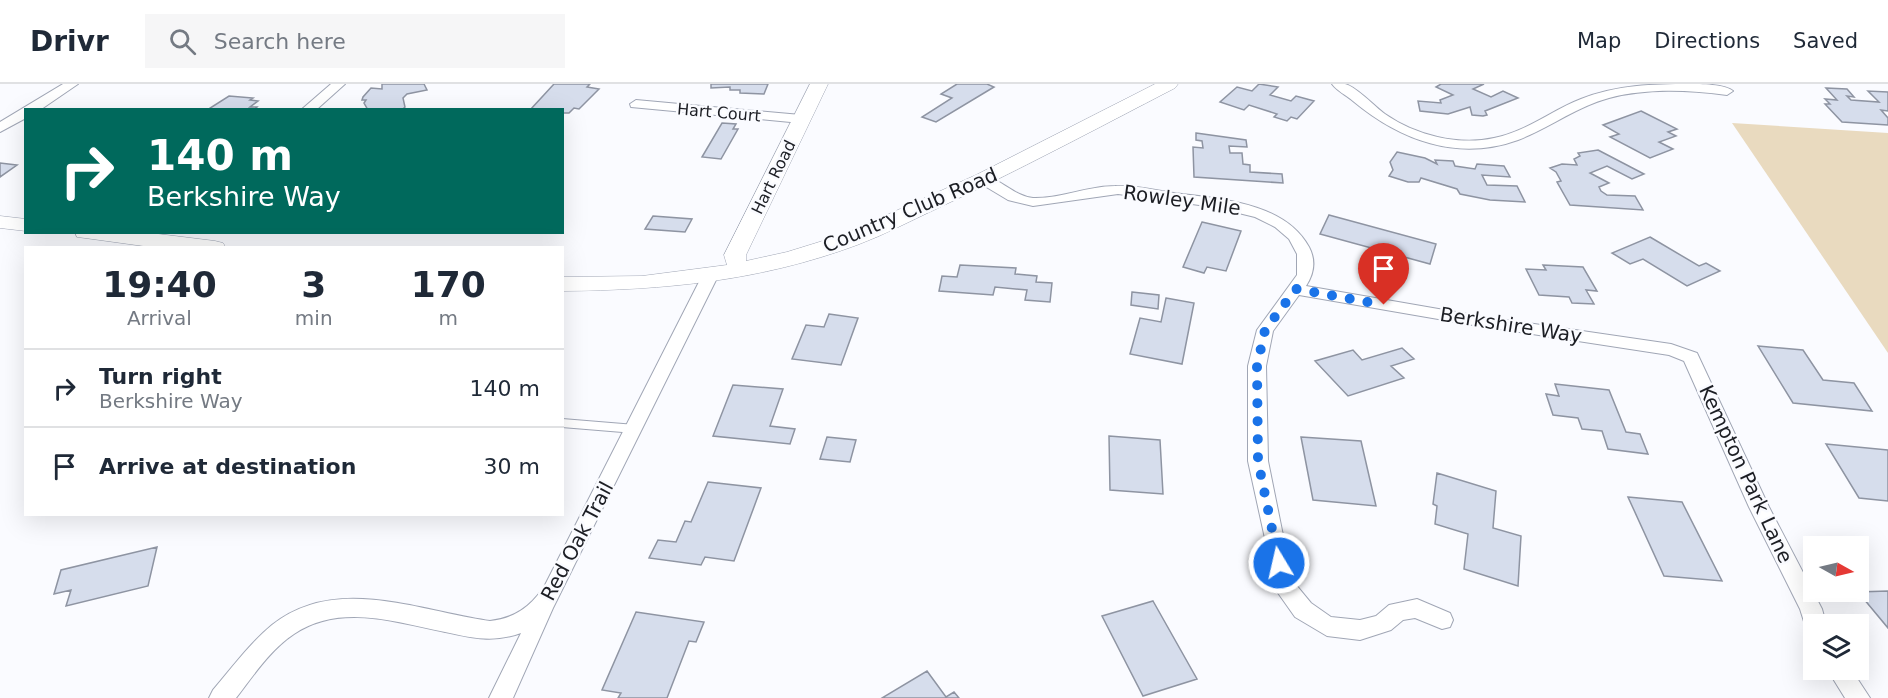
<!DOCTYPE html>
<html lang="en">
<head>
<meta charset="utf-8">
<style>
  :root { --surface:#fff; --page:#f6f6f7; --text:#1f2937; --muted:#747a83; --line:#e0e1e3 }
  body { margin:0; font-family:"DejaVu Sans",sans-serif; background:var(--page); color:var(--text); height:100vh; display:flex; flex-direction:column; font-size:22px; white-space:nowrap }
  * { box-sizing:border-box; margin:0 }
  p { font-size:20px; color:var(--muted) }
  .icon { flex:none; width:33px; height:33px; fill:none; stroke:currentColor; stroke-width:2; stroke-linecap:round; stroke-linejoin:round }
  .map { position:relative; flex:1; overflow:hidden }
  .panel { position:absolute; left:24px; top:162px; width:540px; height:270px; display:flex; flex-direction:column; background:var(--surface); border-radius:0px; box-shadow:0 6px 24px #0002 }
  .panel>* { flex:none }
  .guide { position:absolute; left:24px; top:24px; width:540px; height:126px; border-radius:0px; box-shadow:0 6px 24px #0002; background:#00695c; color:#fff; overflow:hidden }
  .needle { width:39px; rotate:98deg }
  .buttons { position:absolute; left:1803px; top:452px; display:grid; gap:12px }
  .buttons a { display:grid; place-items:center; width:66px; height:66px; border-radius:0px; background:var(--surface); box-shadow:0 6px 24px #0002; font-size:30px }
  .pin { position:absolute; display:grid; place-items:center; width:51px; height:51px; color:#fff; margin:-62px -26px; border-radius:50% 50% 50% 0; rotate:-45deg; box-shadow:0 0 6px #0007 }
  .pin .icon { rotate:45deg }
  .me { position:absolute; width:66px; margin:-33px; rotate:351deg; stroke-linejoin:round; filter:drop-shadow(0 0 4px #0008) }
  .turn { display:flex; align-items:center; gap:21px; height:126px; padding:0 24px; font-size:27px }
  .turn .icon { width:78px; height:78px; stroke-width:2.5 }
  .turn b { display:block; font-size:42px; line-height:51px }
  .eta { display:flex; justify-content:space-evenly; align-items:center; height:102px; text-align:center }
  .eta b { font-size:36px; font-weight:700; line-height:42px }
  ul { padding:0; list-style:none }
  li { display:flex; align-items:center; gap:18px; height:78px; padding:0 24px; border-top:2px solid var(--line) }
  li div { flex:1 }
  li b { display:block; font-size:22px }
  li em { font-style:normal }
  header { display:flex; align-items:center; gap:36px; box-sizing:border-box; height:84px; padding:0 30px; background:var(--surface); border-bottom:2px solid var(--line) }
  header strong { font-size:28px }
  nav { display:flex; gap:33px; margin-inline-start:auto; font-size:21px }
  .search { width:420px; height:54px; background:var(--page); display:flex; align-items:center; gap:15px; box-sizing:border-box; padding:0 21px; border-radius:0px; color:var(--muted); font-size:22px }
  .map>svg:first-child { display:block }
  .green { fill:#e9dabf }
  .building { fill:#d6ddec; stroke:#8e94a2; stroke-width:1.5 }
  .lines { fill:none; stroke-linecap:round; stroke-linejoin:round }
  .lane-casing { stroke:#a0a6b5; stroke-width:10 }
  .street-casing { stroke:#a0a6b5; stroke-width:2 }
  .secondary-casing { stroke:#a0a6b5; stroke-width:1 }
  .lane { stroke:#fff; stroke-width:8 }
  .street { fill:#fff; fill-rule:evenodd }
  .secondary { fill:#fff; fill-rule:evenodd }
  .route { stroke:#1a73e8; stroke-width:10; stroke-dasharray:0 18 }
  .labels { text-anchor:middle; stroke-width:5; stroke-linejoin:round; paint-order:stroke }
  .far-street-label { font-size:16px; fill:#1c1e24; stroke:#fafbff }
  .street-label { font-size:20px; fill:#1c1e24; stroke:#fafbff }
</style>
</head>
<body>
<header>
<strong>Drivr</strong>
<div class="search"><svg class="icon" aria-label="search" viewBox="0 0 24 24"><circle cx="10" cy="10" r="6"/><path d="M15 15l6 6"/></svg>Search here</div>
<nav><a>Map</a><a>Directions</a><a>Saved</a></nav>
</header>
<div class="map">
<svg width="1888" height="614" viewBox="0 0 1888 614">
  <rect width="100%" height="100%" fill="#fafbff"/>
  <!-- green -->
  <path class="green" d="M 1732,39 L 1888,49 L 1888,269 Z"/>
  <!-- building -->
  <path class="building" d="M 382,0 L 424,0 L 427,6 L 407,10 L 403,14 L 405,23 L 402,26 L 368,26 L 364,19 L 366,16 L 362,16 L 363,13 L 371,4 L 382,5 Z
    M 554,0 L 590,0 L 587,3 L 599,5 L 579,25 L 574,24 L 569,29 L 562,29 L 562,26 L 530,26 Z
    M 711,0 L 768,0 L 764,10 L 740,9 L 740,6 L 730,6 L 730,3 L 711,4 Z
    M 957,0 L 987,0 L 994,3 L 936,38 L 922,33 L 952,14 L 941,10 Z
    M 1259,0 L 1278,3 L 1270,11 L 1291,17 L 1296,12 L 1314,17 L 1297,35 L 1291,33 L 1287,37 L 1274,33 L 1277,30 L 1249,21 L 1244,26 L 1220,18 L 1237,3 L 1252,7 Z
    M 1484,0 L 1473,5 L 1491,13 L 1503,7 L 1518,14 L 1485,27 L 1487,31 L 1483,32 L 1472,31 L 1470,23 L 1448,30 L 1420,27 L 1418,17 L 1441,19 L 1440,16 L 1453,11 L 1436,3 L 1441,0 Z
    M 1826,4 L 1847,5 L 1854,13 L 1847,12 L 1851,16 L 1879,18 L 1868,7 L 1888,8 L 1888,27 L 1881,26 L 1888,34 L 1888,41 L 1842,38 L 1825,20 L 1830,20 L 1825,15 L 1837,16 Z
    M 229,12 L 253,14 L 250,16 L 258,17 L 250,23 L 257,23 L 254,26 L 207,26 Z
    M 1641,27 L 1677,45 L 1668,48 L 1676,52 L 1659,58 L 1673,65 L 1650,74 L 1610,53 L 1619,50 L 1603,41 Z
    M 722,39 L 736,40 L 733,45 L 738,45 L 721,75 L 702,73 Z
    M 1196,49 L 1246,56 L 1247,63 L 1229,62 L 1230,69 L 1242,69 L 1243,80 L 1250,81 L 1250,88 L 1282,90 L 1283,99 L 1194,93 L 1193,63 L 1203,64 L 1202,57 L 1196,56 Z
    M 1598,66 L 1644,90 L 1632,95 L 1607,82 L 1590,89 L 1609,99 L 1599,103 L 1601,107 L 1607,111 L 1635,112 L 1643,126 L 1570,121 L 1557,98 L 1561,97 L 1556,88 L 1550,84 L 1562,80 L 1577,81 L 1574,75 L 1580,72 L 1578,69 Z
    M 1397,68 L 1425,74 L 1437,80 L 1435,76 L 1453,77 L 1455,82 L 1475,85 L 1477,80 L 1504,82 L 1510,93 L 1482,91 L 1487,101 L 1517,102 L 1525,118 L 1490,116 L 1460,110 L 1457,105 L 1421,94 L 1419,98 L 1408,98 L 1389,92 L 1393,86 L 1390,78 Z
    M 0,79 L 17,81 L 0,93 Z
    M 1329,131 L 1436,160 L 1430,180 L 1320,150 Z
    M 653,132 L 692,135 L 685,148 L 645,145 Z
    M 1202,138 L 1241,147 L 1226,187 L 1207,183 L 1204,189 L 1183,183 Z
    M 1650,153 L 1699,182 L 1706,179 L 1720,187 L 1687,202 L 1643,175 L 1630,180 L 1612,169 Z
    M 960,181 L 1016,184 L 1015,190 L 1037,192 L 1036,198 L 1052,199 L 1050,218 L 1025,216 L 1027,206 L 995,203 L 993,211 L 939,207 L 942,192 L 957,193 Z
    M 1543,181 L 1583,183 L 1597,207 L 1586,206 L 1594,220 L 1572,219 L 1569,213 L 1539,211 L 1526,185 L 1546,186 Z
    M 1132,208 L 1159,211 L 1158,225 L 1131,221 Z
    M 1166,214 L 1194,219 L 1182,280 L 1130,270 L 1140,234 L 1161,238 Z
    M 829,230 L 858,234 L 841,281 L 792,275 L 806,241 L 824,243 Z
    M 1758,262 L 1803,266 L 1823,296 L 1854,299 L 1872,327 L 1793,319 Z
    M 1402,264 L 1414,275 L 1391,282 L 1404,294 L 1348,312 L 1315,277 L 1353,266 L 1362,276 Z
    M 1555,300 L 1609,306 L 1626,348 L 1640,350 L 1648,370 L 1608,365 L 1602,347 L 1582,345 L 1578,334 L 1553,331 L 1546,310 L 1559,312 Z
    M 733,301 L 783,305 L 770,342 L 795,345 L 790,360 L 713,352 Z
    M 1109,352 L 1160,356 L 1163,410 L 1110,406 Z
    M 827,353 L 856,356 L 850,378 L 820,375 Z
    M 1301,353 L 1361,357 L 1376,422 L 1313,416 Z
    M 1826,360 L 1888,366 L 1888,417 L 1859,414 Z
    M 1437,389 L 1496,407 L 1493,444 L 1521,452 L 1518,502 L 1464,485 L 1468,450 L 1435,440 L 1437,422 L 1433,420 Z
    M 708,398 L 761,404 L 734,477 L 705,473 L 701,481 L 649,474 L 658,456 L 676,458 L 685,437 L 691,438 Z
    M 1628,413 L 1682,418 L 1722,497 L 1664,492 Z
    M 157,463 L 148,502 L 66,522 L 71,506 L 54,510 L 61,486 Z
    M 1888,507 L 1888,544 L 1858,508 Z
    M 1153,517 L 1197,595 L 1143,612 L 1102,532 Z
    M 636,528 L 704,538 L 696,558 L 689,557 L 667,614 L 618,614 L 621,609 L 602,606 Z
    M 927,587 L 946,613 L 954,608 L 959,614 L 882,614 Z"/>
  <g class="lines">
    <!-- lane casing -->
    <g class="lane-casing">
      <path id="lane" d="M 562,339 L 635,345"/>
    </g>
    <!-- street casing -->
    <g class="street-casing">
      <path id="street" d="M 63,0 L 78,0 L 40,26 L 26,26 L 26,34 L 0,48 L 0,38 Z
        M 331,0 L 345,0 L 316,26 L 301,26 Z
        M 1332,0 C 1336,0 1342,0 1345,0 C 1357,3 1375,23 1385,30 C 1415,51 1458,62 1494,54 C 1526,48 1552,26 1581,15 C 1616,1 1653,0 1689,0 C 1701,0 1725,0 1733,7 L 1727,11 C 1688,6 1648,4 1609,14 C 1576,23 1549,44 1518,56 C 1457,78 1400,56 1353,17 C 1346,11 1337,7 1332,0 Z
        M 636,16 L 801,31 L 808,35 L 801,39 L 631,23 L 630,20 Z
        M 983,91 C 1001,95 1014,112 1033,114 C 1060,115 1087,102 1115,102 C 1135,101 1154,106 1174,109 C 1220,115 1284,118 1309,163 C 1316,176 1314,190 1306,202 L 1473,231 L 1671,260 L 1697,269 L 1769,423 L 1822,525 L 1826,540 L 1814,540 L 1814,549 L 1807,547 L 1800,525 L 1749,423 L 1684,277 L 1669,271 L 1473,241 L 1299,211 L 1273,247 L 1266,282 L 1268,377 L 1292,496 L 1311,519 L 1331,533 L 1360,536 L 1376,532 L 1389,521 L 1417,515 L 1450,529 L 1453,536 L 1450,543 L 1442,545 L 1415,534 L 1403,536 L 1391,546 L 1360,556 L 1327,552 L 1295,533 L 1271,499 L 1266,459 L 1248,377 L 1248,282 L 1257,246 L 1297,191 L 1297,170 L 1289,155 L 1275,143 L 1255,133 L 1214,123 L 1118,110 L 1033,122 L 1008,116 L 978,98 L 976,95 Z
        M 710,187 L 718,192 L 553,524 L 513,614 L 489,614 L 521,549 C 494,559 472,554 445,548 C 395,538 340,519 294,550 C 270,566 253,592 236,614 L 209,614 L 213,606 C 232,584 249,560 272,541 C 336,490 419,527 490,537 C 515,534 530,523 544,503 L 702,192 Z
        M 1827,585 L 1851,585 L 1870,614 L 1845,614 Z"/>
    </g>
    <!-- secondary casing -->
    <g class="secondary-casing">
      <path id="secondary" d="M 810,0 L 828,0 L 746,171 L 746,177 L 787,168 L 842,151 L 976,91 L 1155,0 L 1178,0 L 1175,4 C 1096,45 1017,87 936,125 C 910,137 884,151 857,161 C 760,197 665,206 562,207 L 562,193 L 642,192 L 727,181 L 724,171 Z
        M 0,132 L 26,135 L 26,147 L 0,144 Z
        M 75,148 L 142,148 L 215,157 L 223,159 L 226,164 L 158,164 L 85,154 L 77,153 Z"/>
    </g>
    <!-- lane -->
    <use href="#lane" class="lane"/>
    <!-- street -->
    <use href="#street" class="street"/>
    <!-- secondary -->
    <use href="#secondary" class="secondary"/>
  </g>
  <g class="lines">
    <!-- route -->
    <path class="route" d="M 1279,479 L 1258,377 L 1257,282 L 1265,246 L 1296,205 L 1384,221"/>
  </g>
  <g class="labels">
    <!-- far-street labels -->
    <g class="far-street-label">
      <text transform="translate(719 28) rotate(5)" y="6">Hart Court</text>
      <text transform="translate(773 93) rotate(-64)" y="6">Hart Road</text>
    </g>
    <!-- street labels -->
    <g class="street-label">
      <text transform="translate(1182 116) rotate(8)" y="7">Rowley Mile</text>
      <text transform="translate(910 126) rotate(-23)" y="7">Country Club Road</text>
      <text transform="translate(1511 241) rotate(9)" y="7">Berkshire Way</text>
      <text transform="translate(1746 390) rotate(65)" y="7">Kempton Park Lane</text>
      <text transform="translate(577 457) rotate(-62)" y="7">Red Oak Trail</text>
    </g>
  </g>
</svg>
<div class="buttons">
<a><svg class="needle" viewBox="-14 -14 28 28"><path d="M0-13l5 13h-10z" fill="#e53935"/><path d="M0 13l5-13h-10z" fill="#747a83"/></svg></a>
<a><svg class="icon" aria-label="layers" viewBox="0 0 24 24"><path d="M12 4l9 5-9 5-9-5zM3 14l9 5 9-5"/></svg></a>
</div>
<div class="pin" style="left:1384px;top:221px;background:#d93025"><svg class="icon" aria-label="arrive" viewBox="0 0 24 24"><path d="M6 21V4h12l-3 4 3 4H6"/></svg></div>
<svg class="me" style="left:1279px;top:479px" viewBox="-20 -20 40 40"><circle r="17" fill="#1a73e8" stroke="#fff" stroke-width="3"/><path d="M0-11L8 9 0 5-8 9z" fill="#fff"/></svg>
<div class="guide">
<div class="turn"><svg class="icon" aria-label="right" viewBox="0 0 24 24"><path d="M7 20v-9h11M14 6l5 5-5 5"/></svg><div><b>140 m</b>Berkshire Way</div></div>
</div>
<section class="panel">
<div class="eta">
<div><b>19:40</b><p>Arrival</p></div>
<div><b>3</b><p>min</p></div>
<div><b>170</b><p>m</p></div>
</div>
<ul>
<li><svg class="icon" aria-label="right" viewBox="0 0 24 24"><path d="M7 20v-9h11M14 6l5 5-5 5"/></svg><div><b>Turn right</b><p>Berkshire Way</p></div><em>140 m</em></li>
<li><svg class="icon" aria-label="arrive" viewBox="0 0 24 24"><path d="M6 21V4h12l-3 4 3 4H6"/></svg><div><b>Arrive at destination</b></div><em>30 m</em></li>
</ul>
</section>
</div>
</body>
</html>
